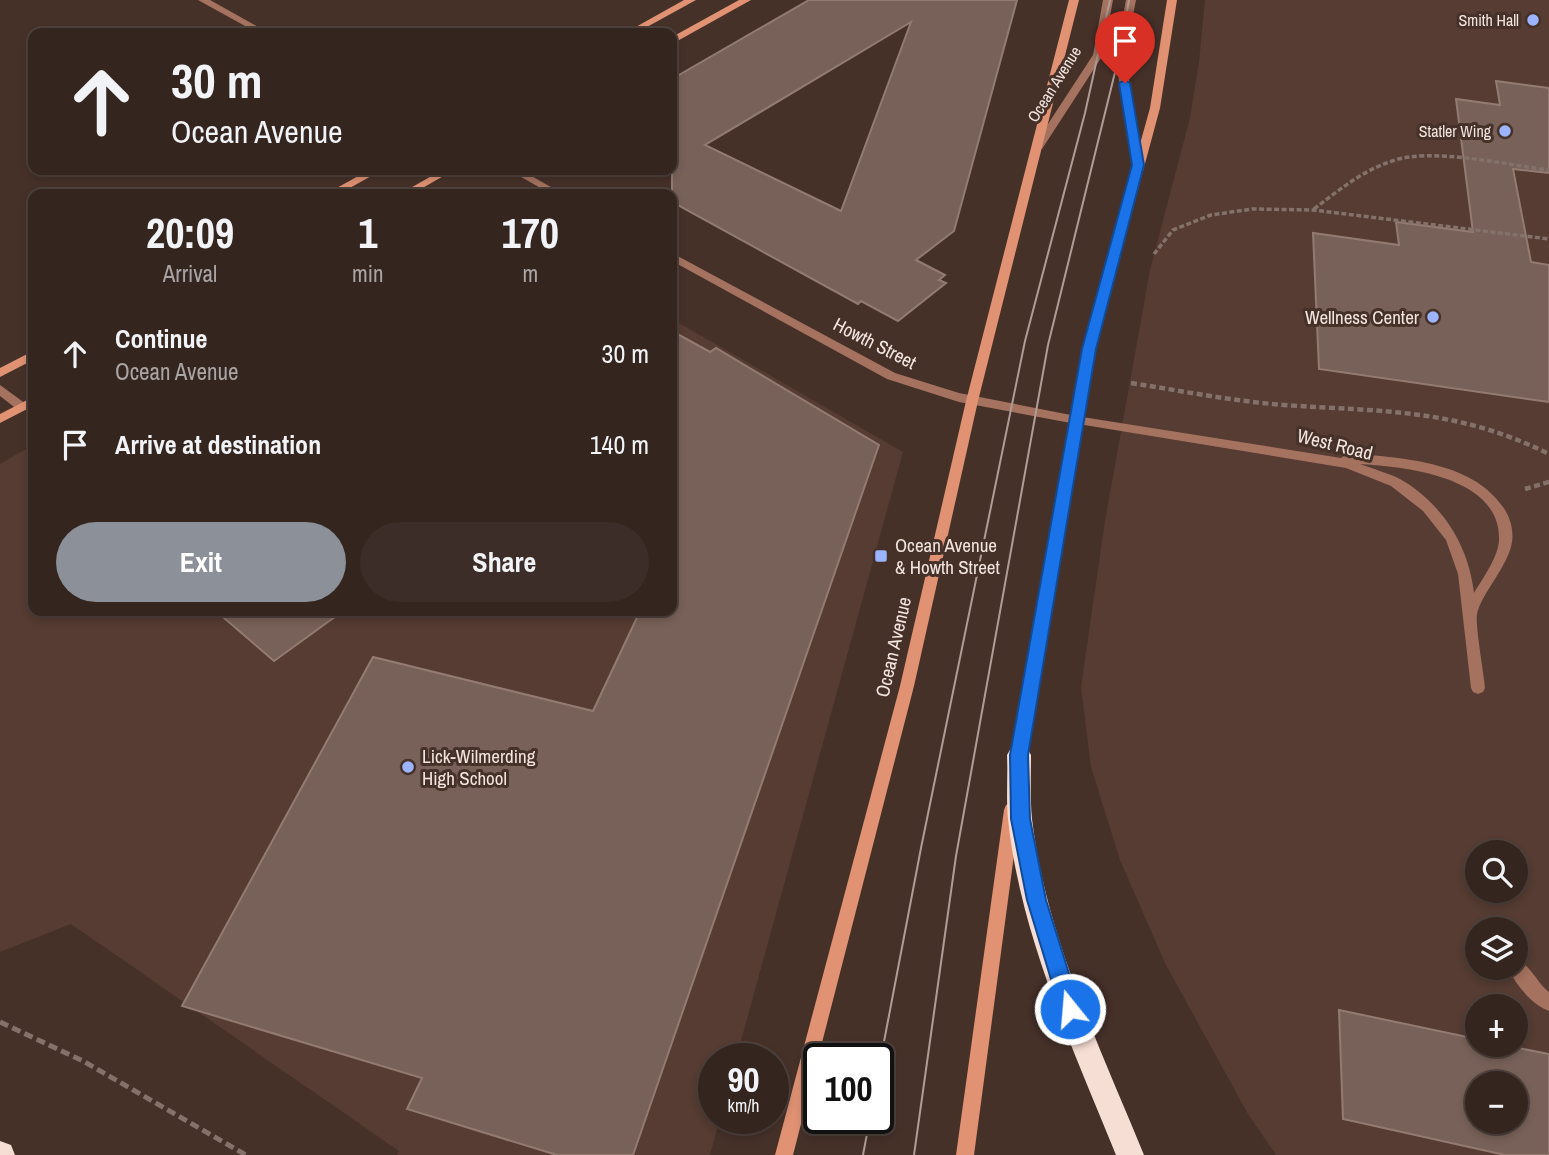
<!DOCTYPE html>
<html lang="en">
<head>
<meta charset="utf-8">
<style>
  :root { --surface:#34251f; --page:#3c2d28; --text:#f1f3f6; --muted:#a9a5a4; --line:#4e423d; --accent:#8c9099 }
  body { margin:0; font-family:"Archivo Narrow",sans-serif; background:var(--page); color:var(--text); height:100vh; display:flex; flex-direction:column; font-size:26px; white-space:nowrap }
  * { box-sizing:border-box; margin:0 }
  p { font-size:23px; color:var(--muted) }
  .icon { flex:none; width:38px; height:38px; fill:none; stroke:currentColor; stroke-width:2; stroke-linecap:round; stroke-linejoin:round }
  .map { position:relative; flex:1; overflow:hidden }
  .drawer { position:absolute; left:28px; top:189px; width:649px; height:427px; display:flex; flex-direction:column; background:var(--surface); border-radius:14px; box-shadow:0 4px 10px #0003,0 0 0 2px var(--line) }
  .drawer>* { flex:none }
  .hud { position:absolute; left:28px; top:28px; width:649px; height:147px; border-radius:14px; box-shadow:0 4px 10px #0003,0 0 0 2px var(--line); background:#34251f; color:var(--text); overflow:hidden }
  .fabs { position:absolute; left:1465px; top:840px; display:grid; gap:14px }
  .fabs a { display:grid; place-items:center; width:63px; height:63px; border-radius:50%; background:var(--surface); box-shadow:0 4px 10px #0003,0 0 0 2px var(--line); font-size:35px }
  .speed { position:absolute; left:698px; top:1043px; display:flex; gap:14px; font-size:35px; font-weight:700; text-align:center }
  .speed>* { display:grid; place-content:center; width:91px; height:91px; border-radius:50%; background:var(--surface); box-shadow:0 4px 10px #0003,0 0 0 2px var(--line); line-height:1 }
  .speed small { font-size:18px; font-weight:400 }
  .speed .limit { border:4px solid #111; border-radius:10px; background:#fff; color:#111 }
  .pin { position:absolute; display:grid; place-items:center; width:60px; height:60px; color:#fff; margin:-72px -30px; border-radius:50% 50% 50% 0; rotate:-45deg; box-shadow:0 0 7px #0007 }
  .pin .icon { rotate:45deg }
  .me { position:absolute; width:77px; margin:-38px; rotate:343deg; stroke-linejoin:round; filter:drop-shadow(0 0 5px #0008) }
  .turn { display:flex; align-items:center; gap:24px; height:147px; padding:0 28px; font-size:32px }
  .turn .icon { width:91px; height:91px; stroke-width:2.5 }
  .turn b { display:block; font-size:49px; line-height:60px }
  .eta { display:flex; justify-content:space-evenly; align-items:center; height:119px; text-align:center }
  .eta b { font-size:42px; font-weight:700; line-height:49px }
  .action { display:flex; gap:14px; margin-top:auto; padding:14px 28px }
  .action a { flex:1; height:80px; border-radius:42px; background:var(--accent); color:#fff; font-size:28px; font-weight:700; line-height:80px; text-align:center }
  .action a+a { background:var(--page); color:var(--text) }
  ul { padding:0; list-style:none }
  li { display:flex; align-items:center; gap:21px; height:91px; padding:0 28px }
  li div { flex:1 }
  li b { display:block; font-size:26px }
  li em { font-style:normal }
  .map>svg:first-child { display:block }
  .built { fill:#563c32; fill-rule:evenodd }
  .building { fill:#786158; stroke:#937b72; stroke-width:2; fill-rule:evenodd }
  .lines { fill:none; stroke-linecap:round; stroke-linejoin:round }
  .path-far2 { stroke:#83716a; stroke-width:3.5; stroke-dasharray:5 2.5; stroke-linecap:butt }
  .path-far1 { stroke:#83716a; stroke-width:4.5; stroke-dasharray:6 3.5; stroke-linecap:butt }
  .path { stroke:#83716a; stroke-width:5; stroke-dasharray:9 4.5; stroke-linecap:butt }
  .service { fill:#a4725f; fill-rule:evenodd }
  .minor { fill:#a4725f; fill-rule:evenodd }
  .secondary { fill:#e09273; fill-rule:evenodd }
  .motorway { fill:#f7ded5; fill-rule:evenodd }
  .tram { stroke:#ae9d97; stroke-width:2 }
  .route { fill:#1a73e8; stroke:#114b97; stroke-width:2 }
  .poi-dot { fill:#9cb4fd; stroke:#463129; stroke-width:2.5 }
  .labels { text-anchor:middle; stroke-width:6; stroke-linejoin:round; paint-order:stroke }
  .far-poi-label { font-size:16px; fill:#f2e4df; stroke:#463129; text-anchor:end }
  .far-street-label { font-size:16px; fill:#f2e4df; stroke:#463129 }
  .poi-label { font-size:19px; fill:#f2e4df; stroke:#463129; text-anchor:start }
  .street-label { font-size:19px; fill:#f2e4df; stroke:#463129 }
</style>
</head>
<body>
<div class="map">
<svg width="1549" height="1155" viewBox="0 0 1549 1155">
  <rect width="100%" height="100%" fill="#463129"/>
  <!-- built -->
  <path class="built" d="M 1205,0 L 1549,0 L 1549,1155 L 1276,1155 L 1248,1114 L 1166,965 L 1120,860 L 1091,767 L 1081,687 L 1105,521 L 1150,270 L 1190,118 L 1199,62 ZM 1477,852 L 1516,852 L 1516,891 L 1477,891 ZM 1477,929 L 1516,929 L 1516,968 L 1477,968 ZM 1477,1006 L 1516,1006 L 1516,1045 L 1477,1045 ZM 1477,1083 L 1516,1083 L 1516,1122 L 1477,1122 Z
    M 672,319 L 903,452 L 736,1059 L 714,1059 L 714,1118 L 720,1118 L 710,1155 L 397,1155 L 399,1151 L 71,924 L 0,952 L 0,464 L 33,445 L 33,611 L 672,611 Z"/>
  <!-- building -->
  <path class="building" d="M 809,0 L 1017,0 L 954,231 L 916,260 L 945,275 L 939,280 L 946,283 L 898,321 L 861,301 L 858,304 L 672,202 L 672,79 ZM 911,22 L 841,211 L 705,145 Z
    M 1496,81 L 1549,88 L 1549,173 L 1513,169 L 1531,262 L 1549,265 L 1549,402 L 1319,369 L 1313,233 L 1399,245 L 1396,222 L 1473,232 L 1456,99 L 1500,105 Z
    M 672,331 L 710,352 L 716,348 L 879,445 L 633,1155 L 557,1155 L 407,1109 L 422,1078 L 182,1006 L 373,657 L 593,711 L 640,611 L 672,611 Z
    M 216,611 L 343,611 L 274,661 Z
    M 1339,1010 L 1477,1039 L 1477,1045 L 1503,1045 L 1549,1054 L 1549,1155 L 1505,1155 L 1343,1119 ZM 1477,1083 L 1516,1083 L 1516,1122 L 1477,1122 Z"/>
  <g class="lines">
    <!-- path-far2 -->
    <path class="path-far2" d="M 1314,209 C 1339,190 1362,171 1392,161 C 1431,147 1507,165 1549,170
      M 1154,254 L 1173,230 L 1211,215 L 1252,209 L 1313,210 L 1549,239"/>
    <!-- path-far1 -->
    <path class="path-far1" d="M 1131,383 C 1182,391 1232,401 1284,405 C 1384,412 1456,408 1549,454
      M 1525,489 L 1549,482"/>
    <!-- path -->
    <path class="path" d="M 0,1022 L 83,1061 L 246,1155"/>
    <!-- service -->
    <path class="service" d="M 1103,0 L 1113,0 L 1103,55 L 1042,149 L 1034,149 L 1033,147 L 1093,55 Z
      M 1126,0 L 1136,0 L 1125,56 L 1143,165 L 1138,168 L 1133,165 L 1115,56 Z
      M 1076,416 L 1341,458 L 1347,453 C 1399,458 1471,460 1503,507 C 1510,516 1514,531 1512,542 C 1508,567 1482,592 1477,614 C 1475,625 1484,674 1485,688 L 1483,692 L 1478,694 L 1473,692 L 1471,688 L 1458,574 L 1446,540 L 1423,511 L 1391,486 L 1346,468 L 1072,423 L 1070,420 L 1072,417 ZM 1360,464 C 1405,467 1500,476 1499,539 C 1499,556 1483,578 1474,593 C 1469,546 1442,503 1400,479 C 1388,473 1373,469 1360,464 Z
      M 1516,959 C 1530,964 1537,983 1549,992 L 1549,1011 C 1531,1004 1516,985 1508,968 L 1516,968 Z"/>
    <!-- minor -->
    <path class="minor" d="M 198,0 L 210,0 L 269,33 L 258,33 Z
      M 509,170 L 521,170 L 563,194 L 551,194 Z
      M 672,253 L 895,373 L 959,393 L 1076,416 L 1082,420 L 1076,424 L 959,402 L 887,379 L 672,261 Z
      M 0,385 L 26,404 L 28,407 L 26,410 L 18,410 L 0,396 Z"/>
    <!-- secondary -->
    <path class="secondary" d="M 684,0 L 696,0 L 636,33 L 625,33 Z
      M 739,0 L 751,0 L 672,44 L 672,37 Z
      M 1069,0 L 1079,0 L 978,401 L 914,686 L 793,1155 L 775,1155 L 900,686 L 966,401 Z
      M 1167,0 L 1177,0 L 1160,108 L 1095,349 L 1026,762 L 1024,767 L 1018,769 L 1012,767 L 1010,762 L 1083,349 L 1150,108 Z
      M 369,170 L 382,170 L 339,194 L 326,194 Z
      M 442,170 L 454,170 L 412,194 L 400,194 Z
      M 33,351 L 33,360 L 0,377 L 0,368 Z
      M 33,397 L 33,406 L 0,423 L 0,414 Z
      M 1012,803 L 1018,805 L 1020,810 L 974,1155 L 956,1155 L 1004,810 L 1006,805 Z"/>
    <!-- motorway -->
    <path class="motorway" d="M 1019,745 L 1027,748 L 1031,755 C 1031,776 1030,798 1032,819 C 1046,937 1100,1047 1144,1155 L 1116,1155 C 1073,1049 1020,934 1008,819 C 1006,798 1008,776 1007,755 L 1011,748 Z
      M 0,1141 L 11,1145 L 15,1155 L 0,1155 Z"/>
    <!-- tram -->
    <path class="tram" d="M 878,1073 L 921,848 L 1025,341 L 1085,113 L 1110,0
      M 863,1155 L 870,1118
      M 914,1155 L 956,856 L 1048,345 L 1119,56 L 1129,0"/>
  </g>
  <!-- route -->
  <path class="route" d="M 1125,80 L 1130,83 L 1144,165 L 1096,349 L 1028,755 L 1030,819 L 1046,900 L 1080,1009 L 1077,1016 L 1070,1018 L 1063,1016 L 1060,1009 L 1027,900 L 1011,819 L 1010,755 L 1082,349 L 1132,165 L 1119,83 Z"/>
  <!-- markers -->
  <g class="poi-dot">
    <circle cx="1533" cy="20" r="7"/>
    <circle cx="1505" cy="131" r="7"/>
    <circle cx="1433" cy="317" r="7"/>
    <rect x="874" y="549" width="14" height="14" rx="3.5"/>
    <circle cx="408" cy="767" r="7"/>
  </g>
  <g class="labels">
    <!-- far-poi labels -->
    <g class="far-poi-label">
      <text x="1519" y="26">Smith Hall</text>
      <text x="1491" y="137">Statler Wing</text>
    </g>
    <!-- far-street labels -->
    <g class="far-street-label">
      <text transform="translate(1054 84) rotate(-58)" y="6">Ocean Avenue</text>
    </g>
    <!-- poi labels -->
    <g class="poi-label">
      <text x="1419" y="324" text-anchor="end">Wellness Center</text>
      <text x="895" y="552">Ocean Avenue<tspan x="895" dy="22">&amp; Howth Street</tspan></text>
      <text x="422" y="763">Lick-Wilmerding<tspan x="422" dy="22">High School</tspan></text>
    </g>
    <!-- street labels -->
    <g class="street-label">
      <text transform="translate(875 343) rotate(27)" y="7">Howth Street</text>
      <text transform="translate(1335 444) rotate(14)" y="7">West Road</text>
      <text transform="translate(893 647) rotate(-77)" y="7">Ocean Avenue</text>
    </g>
  </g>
</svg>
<div class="fabs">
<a><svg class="icon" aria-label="search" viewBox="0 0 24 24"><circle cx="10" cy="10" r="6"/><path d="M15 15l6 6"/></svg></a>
<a><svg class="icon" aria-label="layers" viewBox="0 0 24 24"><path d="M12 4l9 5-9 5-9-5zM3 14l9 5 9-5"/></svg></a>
<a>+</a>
<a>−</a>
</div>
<div class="speed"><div>90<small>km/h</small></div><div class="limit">100</div></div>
<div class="pin" style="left:1125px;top:83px;background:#d93025"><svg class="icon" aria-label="arrive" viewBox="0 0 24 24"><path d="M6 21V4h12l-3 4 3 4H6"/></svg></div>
<svg class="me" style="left:1070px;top:1009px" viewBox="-20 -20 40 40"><circle r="17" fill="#1a73e8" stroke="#fff" stroke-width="3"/><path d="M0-11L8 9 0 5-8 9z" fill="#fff"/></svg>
<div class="hud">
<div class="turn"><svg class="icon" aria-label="ahead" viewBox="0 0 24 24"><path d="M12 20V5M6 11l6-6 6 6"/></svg><div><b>30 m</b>Ocean Avenue</div></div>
</div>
<section class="drawer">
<div class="eta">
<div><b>20:09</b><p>Arrival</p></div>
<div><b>1</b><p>min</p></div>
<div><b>170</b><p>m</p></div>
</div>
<ul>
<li><svg class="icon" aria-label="ahead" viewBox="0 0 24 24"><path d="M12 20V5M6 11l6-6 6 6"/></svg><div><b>Continue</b><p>Ocean Avenue</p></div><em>30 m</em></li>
<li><svg class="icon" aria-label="arrive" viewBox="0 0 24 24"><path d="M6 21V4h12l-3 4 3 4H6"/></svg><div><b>Arrive at destination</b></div><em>140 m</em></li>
</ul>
<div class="action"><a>Exit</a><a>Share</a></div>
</section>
</div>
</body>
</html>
